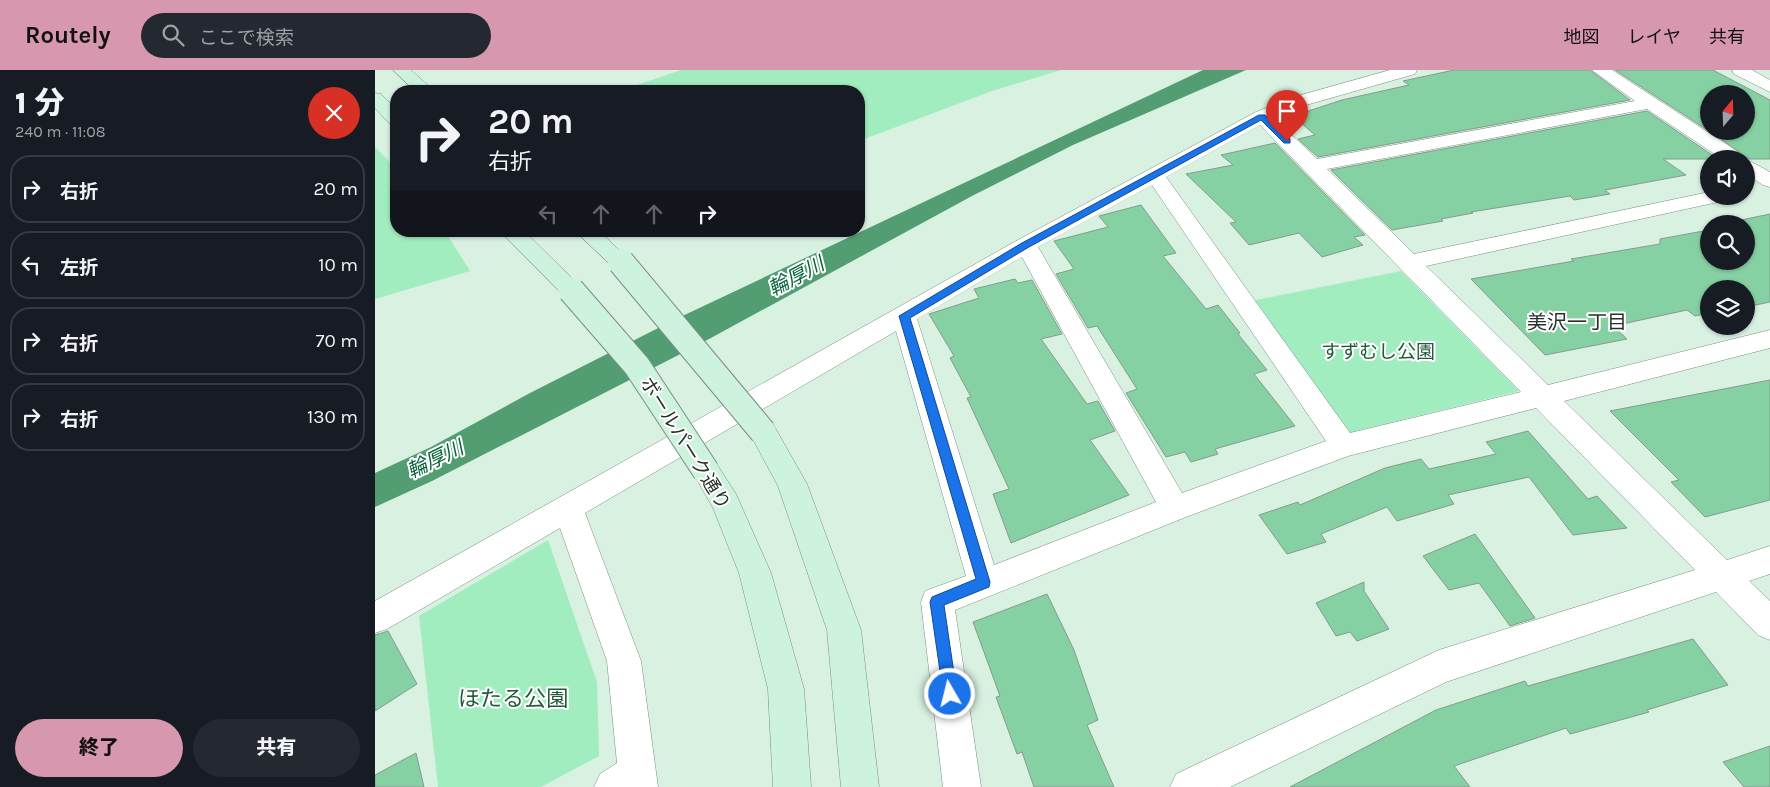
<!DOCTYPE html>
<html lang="ja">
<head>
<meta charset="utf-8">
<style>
  :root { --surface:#171b24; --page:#242831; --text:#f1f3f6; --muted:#9ea1a6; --line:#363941; --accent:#d798af }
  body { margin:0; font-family:Karla,"Noto Sans JP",sans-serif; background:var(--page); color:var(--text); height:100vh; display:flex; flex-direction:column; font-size:19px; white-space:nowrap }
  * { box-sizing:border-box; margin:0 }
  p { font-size:16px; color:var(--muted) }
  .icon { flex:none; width:28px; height:28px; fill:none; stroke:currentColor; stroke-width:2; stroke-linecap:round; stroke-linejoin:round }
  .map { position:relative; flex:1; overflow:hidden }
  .drawer { display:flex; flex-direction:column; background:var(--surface); width:375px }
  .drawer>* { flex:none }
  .top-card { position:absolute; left:15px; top:15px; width:475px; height:152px; border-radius:20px; box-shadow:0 1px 4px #0004; background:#171b24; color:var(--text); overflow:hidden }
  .needle { width:32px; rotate:19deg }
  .tools { position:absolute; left:1325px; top:15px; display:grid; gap:10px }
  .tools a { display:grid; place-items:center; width:55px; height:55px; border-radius:50%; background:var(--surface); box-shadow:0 1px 4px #0004; font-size:25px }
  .pin { position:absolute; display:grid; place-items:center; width:42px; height:42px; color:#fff; margin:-51px -21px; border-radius:50% 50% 50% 0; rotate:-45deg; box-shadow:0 0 5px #0007 }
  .pin .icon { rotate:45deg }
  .me { position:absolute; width:55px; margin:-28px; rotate:352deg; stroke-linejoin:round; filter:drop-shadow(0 0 4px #0008) }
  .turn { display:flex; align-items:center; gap:18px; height:105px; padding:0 15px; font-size:22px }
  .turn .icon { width:65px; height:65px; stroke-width:2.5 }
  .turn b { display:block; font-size:35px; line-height:42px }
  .lanes { display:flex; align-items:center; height:48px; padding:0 15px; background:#0003; justify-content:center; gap:25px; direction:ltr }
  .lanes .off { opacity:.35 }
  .round { display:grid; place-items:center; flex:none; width:52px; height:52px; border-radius:26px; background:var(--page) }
  .overview { display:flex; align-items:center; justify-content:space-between; height:85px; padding:0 15px }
  h1 { font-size:30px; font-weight:800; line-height:38px }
  .button { display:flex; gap:10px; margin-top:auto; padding:10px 15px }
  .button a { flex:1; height:58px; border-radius:30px; background:var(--accent); color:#111; font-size:20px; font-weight:800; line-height:58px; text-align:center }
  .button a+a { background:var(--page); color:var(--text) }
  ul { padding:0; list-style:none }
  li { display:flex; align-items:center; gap:15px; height:68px; margin:0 10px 8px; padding:0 5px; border:2px solid var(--line); border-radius:20px }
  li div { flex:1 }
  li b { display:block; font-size:19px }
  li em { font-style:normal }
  header { display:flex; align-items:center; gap:30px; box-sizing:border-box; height:70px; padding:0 25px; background:var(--accent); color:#111 }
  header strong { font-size:24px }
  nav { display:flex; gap:28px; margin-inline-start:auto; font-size:18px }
  .search { width:350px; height:45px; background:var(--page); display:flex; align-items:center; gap:12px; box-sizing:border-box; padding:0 18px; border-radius:28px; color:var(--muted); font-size:19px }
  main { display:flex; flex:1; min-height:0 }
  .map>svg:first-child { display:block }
  .green { fill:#a2edbf }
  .water { fill:#539d72 }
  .building { fill:#86d1a4; stroke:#859b8d }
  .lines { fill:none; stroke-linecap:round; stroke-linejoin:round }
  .street-casing { stroke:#7a9082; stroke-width:1 }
  .secondary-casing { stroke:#7a9082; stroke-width:1 }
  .street { fill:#fff; fill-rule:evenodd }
  .secondary { fill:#cdf2de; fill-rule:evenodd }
  .secondary-bridge-casing { stroke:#7a9082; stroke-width:28; stroke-linecap:butt }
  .secondary-bridge { stroke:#cdf2de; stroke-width:26 }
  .route { fill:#1a73e8; stroke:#114b97 }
  .labels { text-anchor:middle; stroke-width:4; stroke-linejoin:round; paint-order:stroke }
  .park-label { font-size:19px; fill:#22593b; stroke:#fff }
  .street-label { font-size:19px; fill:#27302a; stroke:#fff }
  .water-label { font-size:20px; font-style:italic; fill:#05633b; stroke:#fff }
  .neighbourhood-label { font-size:20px; fill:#27302a; stroke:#fff }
  .near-park-label { font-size:22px; fill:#22593b; stroke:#fff }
</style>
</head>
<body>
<header>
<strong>Routely</strong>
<div class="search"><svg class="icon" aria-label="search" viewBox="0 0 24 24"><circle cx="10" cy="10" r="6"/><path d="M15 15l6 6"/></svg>ここで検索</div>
<nav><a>地図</a><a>レイヤ</a><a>共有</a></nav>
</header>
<main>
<section class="drawer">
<div class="overview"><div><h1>1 分</h1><p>240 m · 11:08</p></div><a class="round" style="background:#d93025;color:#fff"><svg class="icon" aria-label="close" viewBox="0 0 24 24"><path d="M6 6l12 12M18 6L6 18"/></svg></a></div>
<ul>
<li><svg class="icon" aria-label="right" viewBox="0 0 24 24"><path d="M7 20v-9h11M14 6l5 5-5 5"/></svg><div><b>右折</b></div><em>20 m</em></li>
<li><svg class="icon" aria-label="left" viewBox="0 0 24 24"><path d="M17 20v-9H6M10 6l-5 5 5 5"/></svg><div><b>左折</b></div><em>10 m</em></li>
<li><svg class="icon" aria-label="right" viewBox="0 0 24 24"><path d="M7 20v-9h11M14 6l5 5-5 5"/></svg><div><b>右折</b></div><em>70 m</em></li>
<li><svg class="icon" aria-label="right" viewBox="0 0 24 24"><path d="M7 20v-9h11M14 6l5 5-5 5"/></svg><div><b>右折</b></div><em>130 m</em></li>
</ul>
<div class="button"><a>終了</a><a>共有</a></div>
</section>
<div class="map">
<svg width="1395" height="717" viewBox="0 0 1395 717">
  <rect width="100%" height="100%" fill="#d8f1e1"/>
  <!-- green -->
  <path class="green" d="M 306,0 L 686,0 L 617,21 L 484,71 L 484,21 L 244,21 Z
    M 0,77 L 21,98 L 21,161 L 70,161 L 95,201 L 0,229 Z
    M 1026,201 L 1144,321 L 973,363 L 876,231 Z
    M 173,470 L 222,612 L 224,686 L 166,717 L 63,717 L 44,546 Z"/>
  <!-- water -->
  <path class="water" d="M 828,0 L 871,0 L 698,75 L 597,126 L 323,275 L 57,411 L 0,437 L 0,403 L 56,377 L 155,323 L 301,249 Z"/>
  <!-- building -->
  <path class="building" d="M 1079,0 L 1215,0 L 1255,30 L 943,87 L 923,69 L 940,65 L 918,46 L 967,30 L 1034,15 L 1028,11 Z
    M 1240,0 L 1338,0 L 1395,30 L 1395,89 L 1374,89 L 1335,61 L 1371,61 L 1371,24 L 1334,24 L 1334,61 Z
    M 1272,41 L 1343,89 L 1288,89 L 1311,105 L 1230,120 L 1235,124 L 1199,130 L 1195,126 L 1096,142 L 1098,143 L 1066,149 L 1068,151 L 1017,160 L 956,100 Z
    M 900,73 L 990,165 L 979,167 L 988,175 L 947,187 L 924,163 L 874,175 L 855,153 L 861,152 L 811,104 L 858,95 L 846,85 Z
    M 766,135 L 801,183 L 788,186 L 831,239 L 843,235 L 865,263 L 863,264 L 892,300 L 879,304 L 920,356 L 840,379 L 843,384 L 816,392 L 810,382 L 791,387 L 751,323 L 762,319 L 722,256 L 713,258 L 681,204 L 699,199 L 679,171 L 733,157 L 724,146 Z
    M 1395,144 L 1395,232 L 1371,237 L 1371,219 L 1334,219 L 1334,243 L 1320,246 L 1312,240 L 1238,256 L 1252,269 L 1170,285 L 1096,209 L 1199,191 L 1196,189 L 1285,174 L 1285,169 L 1334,160 L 1334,191 L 1371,191 L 1371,154 L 1347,154 Z
    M 640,209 L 643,213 L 657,210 L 687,264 L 666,269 L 712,334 L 723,331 L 740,361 L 715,370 L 754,425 L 636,473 L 618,424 L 634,419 L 592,328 L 596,327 L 575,288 L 579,286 L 554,244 L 604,228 L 599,219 Z
    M 1395,310 L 1395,430 L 1330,447 L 1296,412 L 1304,410 L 1235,341 Z
    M 1153,361 L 1213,429 L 1222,426 L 1252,458 L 1198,465 L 1154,407 L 1073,425 L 1079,434 L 1022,451 L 1012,437 L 946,464 L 951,472 L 912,484 L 884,445 L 923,432 L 925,435 L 1010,398 L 1046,389 L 1054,399 L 1121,384 L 1111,372 Z
    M 1100,464 L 1160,548 L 1135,556 L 1104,513 L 1074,520 L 1048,486 Z
    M 989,512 L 989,521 L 1014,559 L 982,571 L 975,562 L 961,566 L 941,533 Z
    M 672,524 L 699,580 L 723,650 L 712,655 L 739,717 L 659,717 L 647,682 L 642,684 L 621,627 L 625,626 L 598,552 Z
    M 13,561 L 42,614 L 0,641 L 0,565 Z
    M 1318,569 L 1353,615 L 1272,640 L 1274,642 L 1195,664 L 1191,658 L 1079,696 L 1095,717 L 915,717 L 1061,640 L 1150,611 L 1153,616 Z
    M 1395,676 L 1395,717 L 1369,717 L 1348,692 Z
    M 41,683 L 49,717 L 0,717 L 0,705 Z"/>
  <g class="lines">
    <!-- street casing -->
    <g class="street-casing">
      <path id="street" d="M 1015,0 L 1042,0 L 1040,4 L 931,35 L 899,48 L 942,89 L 1260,31 L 1217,0 L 1237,0 L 1368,85 L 1371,89 L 1347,89 L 1272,39 L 952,99 L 1039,184 L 1334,122 L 1334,126 L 1353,126 L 1350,130 L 1343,132 L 1051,196 L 1173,315 L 1395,260 L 1395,278 L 1189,331 L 1352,490 L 1395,476 L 1395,504 L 1374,511 L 1395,531 L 1395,570 L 1383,565 L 1341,522 L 1071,612 L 855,717 L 795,717 L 801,704 L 1064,580 L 1320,500 L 1161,338 L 973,386 L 811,447 L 580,540 L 606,717 L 568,717 L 546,532 L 550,521 L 591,506 L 521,261 L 210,443 L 266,591 L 283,717 L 219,717 L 225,704 L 242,693 L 232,591 L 185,458 L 12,559 L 0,563 L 0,531 L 643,170 L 881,42 L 919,27 ZM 885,55 L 1146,322 L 975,363 L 791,107 ZM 777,115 L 951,371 L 807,423 L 663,177 ZM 647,187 L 781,432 L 619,495 L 542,249 Z
        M 1357,0 L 1377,0 L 1395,10 L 1395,22 L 1359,4 Z
        M 1371,89 L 1395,102 L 1395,117 L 1388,115 L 1371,104 Z"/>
    </g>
    <!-- secondary casing -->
    <g class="secondary-casing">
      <path id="secondary" d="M 18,0 L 36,0 L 59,21 L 40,21 Z
        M 0,23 L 6,24 L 21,39 L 21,54 L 14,53 L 0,38 Z
        M 125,161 L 149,161 L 204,215 L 208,220 L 204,225 L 196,228 L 188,225 Z
        M 200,161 L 224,161 L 257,192 L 254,197 L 246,199 L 238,197 Z
        M 388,351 L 398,354 L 432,414 L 486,560 L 504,717 L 466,717 L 452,560 L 403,416 L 374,362 L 378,354 Z
        M 331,389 L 341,393 L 361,424 L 396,503 L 429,619 L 436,717 L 398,717 L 393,619 L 364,503 L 338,438 L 317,401 L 321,393 Z"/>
    </g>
    <!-- street -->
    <use href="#street" class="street"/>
    <!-- secondary -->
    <use href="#secondary" class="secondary"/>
    <!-- secondary-bridge casing -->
    <g class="secondary-bridge-casing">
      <path id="secondary-bridge" d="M 246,192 L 388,362
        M 196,220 L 262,296 L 331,401"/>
    </g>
    <!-- secondary-bridge -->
    <use href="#secondary-bridge" class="secondary-bridge"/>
  </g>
  <!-- route -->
  <path class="route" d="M 884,45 L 890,45 L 915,69 L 915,73 L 909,73 L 886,50 L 654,177 L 535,248 L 615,512 L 614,517 L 569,535 L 582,624 L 580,629 L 575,632 L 569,629 L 555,532 L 557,527 L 601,509 L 524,246 L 647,173 Z"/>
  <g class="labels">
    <!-- park labels -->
    <g class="park-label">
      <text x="1003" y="288">すずむし公園</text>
    </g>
    <!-- street labels -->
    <g class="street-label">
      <text transform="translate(311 373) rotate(58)" y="7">ボールパーク通り</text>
    </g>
    <!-- water labels -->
    <g class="water-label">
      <text transform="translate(421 206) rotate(-28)" y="7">輪厚川</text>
      <text transform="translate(60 389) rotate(-26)" y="7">輪厚川</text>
    </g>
    <!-- neighbourhood labels -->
    <g class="neighbourhood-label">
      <text x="1202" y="259">美沢一丁目</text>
    </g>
    <!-- near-park labels -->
    <g class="near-park-label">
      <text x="138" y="636">ほたる公園</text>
    </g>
  </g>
</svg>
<div class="tools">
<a><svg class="needle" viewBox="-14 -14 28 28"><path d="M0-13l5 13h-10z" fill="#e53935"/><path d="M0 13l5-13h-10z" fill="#9ea1a6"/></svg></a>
<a><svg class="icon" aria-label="sound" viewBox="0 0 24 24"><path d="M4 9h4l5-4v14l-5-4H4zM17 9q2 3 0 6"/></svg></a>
<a><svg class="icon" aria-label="search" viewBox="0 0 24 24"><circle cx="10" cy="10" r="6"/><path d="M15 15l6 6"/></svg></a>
<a><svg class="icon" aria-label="layers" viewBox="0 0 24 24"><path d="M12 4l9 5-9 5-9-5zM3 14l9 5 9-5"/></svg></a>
</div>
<div class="pin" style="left:912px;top:71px;background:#d93025"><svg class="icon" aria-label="arrive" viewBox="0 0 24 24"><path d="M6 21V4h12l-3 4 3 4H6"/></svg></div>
<svg class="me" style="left:575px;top:624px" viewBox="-20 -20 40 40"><circle r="17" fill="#1a73e8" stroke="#fff" stroke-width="3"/><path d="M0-11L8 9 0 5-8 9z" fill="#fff"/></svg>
<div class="top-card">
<div class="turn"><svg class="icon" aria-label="right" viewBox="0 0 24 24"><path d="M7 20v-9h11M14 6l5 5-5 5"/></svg><div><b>20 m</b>右折</div></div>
<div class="lanes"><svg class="icon off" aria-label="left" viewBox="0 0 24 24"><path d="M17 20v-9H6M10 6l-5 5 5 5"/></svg><svg class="icon off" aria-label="ahead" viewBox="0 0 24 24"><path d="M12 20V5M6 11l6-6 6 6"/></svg><svg class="icon off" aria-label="ahead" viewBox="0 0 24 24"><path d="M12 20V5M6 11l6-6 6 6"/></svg><svg class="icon" aria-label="right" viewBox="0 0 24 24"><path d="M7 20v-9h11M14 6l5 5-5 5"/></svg></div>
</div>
</div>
</main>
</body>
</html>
